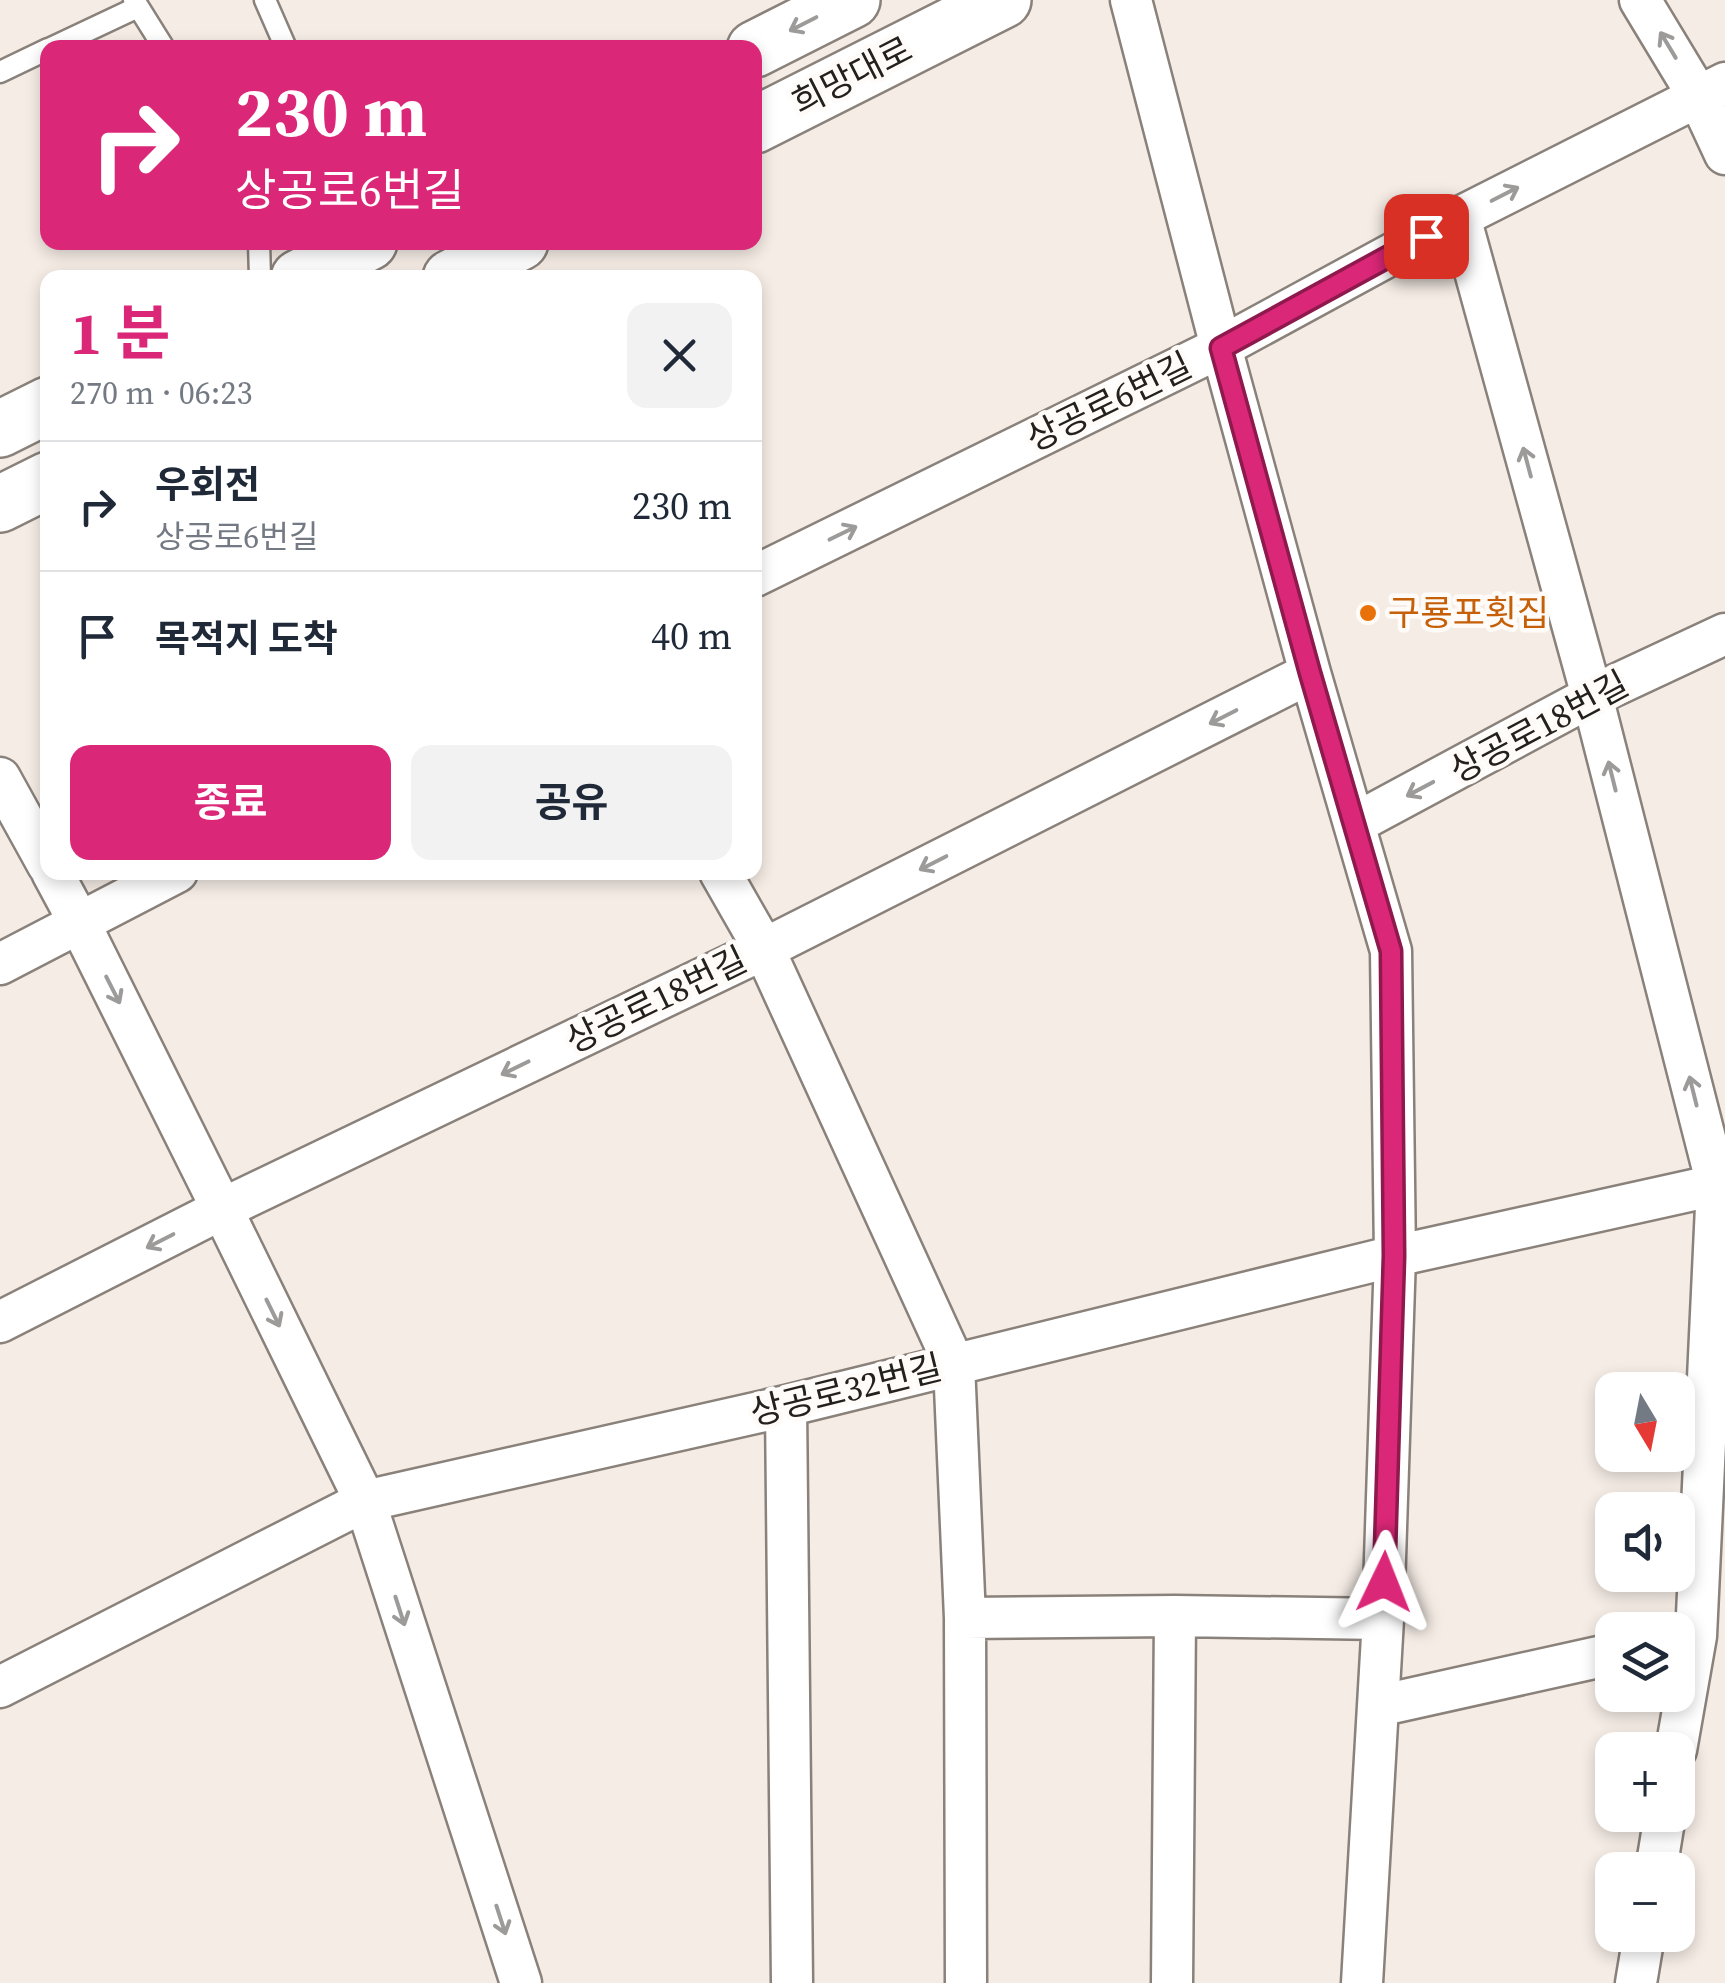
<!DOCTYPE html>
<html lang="ko">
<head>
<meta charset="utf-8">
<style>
  :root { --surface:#fff; --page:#f2f2f3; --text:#1f2937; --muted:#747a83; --line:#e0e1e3; --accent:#db2777 }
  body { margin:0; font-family:"Source Serif 4","Noto Sans KR",serif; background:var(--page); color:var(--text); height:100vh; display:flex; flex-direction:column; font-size:38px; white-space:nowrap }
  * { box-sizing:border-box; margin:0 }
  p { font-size:32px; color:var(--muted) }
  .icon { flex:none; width:55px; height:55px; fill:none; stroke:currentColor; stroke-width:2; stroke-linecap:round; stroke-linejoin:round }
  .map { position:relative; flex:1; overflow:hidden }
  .panel { position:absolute; left:40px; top:270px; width:722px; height:610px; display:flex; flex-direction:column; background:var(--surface); border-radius:20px; box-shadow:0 5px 15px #0003 }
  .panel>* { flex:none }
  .top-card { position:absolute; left:40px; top:40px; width:722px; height:210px; border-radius:20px; box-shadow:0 5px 15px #0003; background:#db2777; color:#fff; overflow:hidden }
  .needle { width:65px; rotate:170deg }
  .buttons { position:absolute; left:1595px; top:1372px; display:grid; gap:20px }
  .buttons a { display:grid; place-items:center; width:100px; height:100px; border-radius:20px; background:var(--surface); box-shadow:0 5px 15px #0003; font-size:50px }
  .pin { position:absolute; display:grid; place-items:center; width:85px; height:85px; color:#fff; margin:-42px; border-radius:20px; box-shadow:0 5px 15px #0006 }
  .me { position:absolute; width:110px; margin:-55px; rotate:2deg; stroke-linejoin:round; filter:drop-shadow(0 0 8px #0008) }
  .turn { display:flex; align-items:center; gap:35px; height:210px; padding:0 30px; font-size:45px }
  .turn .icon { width:130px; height:130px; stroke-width:2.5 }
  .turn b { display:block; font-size:70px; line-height:85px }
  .round { display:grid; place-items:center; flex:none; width:105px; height:105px; border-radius:20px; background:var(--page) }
  .summary { display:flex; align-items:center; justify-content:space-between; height:170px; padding:0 30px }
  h1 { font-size:60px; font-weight:700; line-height:75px; color:var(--accent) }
  .button { display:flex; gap:20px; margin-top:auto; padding:20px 30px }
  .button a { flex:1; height:115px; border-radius:20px; background:var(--accent); color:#fff; font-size:40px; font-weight:700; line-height:115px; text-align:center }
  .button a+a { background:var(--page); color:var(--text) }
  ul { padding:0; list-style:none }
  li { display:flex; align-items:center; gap:30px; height:130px; padding:0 30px; border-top:2px solid var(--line) }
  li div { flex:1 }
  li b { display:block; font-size:38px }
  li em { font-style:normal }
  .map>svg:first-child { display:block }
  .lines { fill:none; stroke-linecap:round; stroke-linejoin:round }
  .lane-casing { stroke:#89817a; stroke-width:25 }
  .street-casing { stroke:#89817a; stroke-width:45 }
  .primary-casing { stroke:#89817a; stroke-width:60 }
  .lane { stroke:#fff; stroke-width:20 }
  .street { stroke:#fff; stroke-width:40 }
  .primary { stroke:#fff; stroke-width:55 }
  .oneway { stroke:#9c9b9a }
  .route-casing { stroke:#8e194d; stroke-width:25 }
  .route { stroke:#db2777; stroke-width:18 }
  .food-dot { fill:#e8710a; stroke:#fefbf8; stroke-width:4 }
  .labels { text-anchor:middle; stroke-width:9; stroke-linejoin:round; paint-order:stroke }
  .street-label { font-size:35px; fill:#23211e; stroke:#fefbf8 }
  .food-label { font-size:35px; fill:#c56008; stroke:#fefbf8; text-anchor:start }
</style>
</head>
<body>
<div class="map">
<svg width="1725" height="1983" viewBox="0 0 1725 1983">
  <rect width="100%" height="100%" fill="#f5ece5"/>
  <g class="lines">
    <!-- lane casing -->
    <g class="lane-casing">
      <path id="lane" d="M 134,0 L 164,48
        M 265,0 L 286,48
        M 51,48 L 138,7
        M 0,72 L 48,49
        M 259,242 L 260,278"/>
    </g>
    <!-- street casing -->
    <g class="street-casing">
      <path id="street" d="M 1131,0 L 1221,347 L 1310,673 L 1391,951 L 1395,1256 L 1383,1619 L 1362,1983
        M 1640,0 L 1698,96 L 1725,154
        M 1460,217 L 1592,696 L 1717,1185 L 1696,1636 L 1676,1750
        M 755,576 L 1221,347 L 1460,217 L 1725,83
        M 0,778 L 48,865
        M 1354,824 L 1592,696 L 1725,634
        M 52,872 L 80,924 L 222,1209 L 365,1501 L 521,1983
        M 720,872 L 764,949 L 954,1364 L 965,1618 L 966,1983
        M 0,964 L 177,872
        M 0,1322 L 222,1209 L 764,949 L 1310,673
        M 786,1406 L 792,1983
        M 965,1618 L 1175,1616 L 1383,1619
        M 0,1687 L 365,1501 L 786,1406 L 1395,1256 L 1725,1183
        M 1378,1706 L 1612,1654
        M 1656,1870 L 1665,1815
        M 1172,1983 L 1175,1616
        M 1636,1983 L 1644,1935"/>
    </g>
    <!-- primary casing -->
    <g class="primary-casing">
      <path id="primary" d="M 755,49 L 852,0
        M 755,125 L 1003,0
        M 299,278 L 369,242
        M 451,278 L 520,242
        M 0,429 L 48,405
        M 0,504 L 48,480"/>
    </g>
    <!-- lane -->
    <use href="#lane" class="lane"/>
    <!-- street -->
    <use href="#street" class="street"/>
    <!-- primary -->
    <use href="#primary" class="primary"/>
  </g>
  <!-- one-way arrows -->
  <defs><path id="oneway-shaft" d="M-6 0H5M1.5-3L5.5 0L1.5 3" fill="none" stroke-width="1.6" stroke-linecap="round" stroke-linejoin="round" transform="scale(2.5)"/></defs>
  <g class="oneway">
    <use href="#oneway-shaft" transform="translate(803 24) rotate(153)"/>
    <use href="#oneway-shaft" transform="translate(1668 45) rotate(-121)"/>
    <use href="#oneway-shaft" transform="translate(1505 194) rotate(-27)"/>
    <use href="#oneway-shaft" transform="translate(1527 462) rotate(-105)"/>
    <use href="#oneway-shaft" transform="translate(843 533) rotate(-26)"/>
    <use href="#oneway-shaft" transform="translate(1223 717) rotate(153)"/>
    <use href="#oneway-shaft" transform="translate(1612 776) rotate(-104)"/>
    <use href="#oneway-shaft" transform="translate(1420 789) rotate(152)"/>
    <use href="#oneway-shaft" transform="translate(933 863) rotate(153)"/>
    <use href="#oneway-shaft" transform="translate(113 990) rotate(63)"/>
    <use href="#oneway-shaft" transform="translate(515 1068) rotate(154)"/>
    <use href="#oneway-shaft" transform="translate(1693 1091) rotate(-104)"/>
    <use href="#oneway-shaft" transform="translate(160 1241) rotate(153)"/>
    <use href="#oneway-shaft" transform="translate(273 1313) rotate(64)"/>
    <use href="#oneway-shaft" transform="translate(400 1611) rotate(72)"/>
    <use href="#oneway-shaft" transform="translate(501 1920) rotate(72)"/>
  </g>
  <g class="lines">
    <!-- route casing -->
    <g class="route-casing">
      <path id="route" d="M 1384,1582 L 1394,1256 L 1391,951 L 1310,673 L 1221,348 L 1426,236"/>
    </g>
    <!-- route -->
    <use href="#route" class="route"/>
  </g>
  <!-- markers -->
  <circle class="food-dot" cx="1368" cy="613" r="10"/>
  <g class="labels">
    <!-- street labels -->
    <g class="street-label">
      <text transform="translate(852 76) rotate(-27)" y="12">희망대로</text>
      <text transform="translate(1109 402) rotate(-26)" y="12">상공로6번길</text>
      <text transform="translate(1539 727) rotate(-28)" y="12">상공로18번길</text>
      <text transform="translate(656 1000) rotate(-26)" y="12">상공로18번길</text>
      <text transform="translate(846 1390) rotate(-14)" y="12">상공로32번길</text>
    </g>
    <!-- food labels -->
    <g class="food-label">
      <text x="1388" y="625">구룡포횟집</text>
    </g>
  </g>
</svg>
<div class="buttons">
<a><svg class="needle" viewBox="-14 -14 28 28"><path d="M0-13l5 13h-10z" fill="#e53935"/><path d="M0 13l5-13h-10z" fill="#747a83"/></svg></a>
<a><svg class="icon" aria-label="sound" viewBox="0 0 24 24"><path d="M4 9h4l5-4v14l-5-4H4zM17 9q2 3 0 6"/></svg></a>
<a><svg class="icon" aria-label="layers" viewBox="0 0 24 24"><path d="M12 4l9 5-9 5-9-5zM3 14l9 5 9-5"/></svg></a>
<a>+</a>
<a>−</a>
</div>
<div class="pin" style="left:1426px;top:236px;background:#d93025"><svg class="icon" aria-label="arrive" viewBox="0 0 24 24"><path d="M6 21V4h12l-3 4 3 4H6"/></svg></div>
<svg class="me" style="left:1384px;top:1582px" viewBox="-20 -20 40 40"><path d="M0-17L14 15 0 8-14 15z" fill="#db2777" stroke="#fff" stroke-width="4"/></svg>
<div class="top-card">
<div class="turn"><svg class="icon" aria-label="right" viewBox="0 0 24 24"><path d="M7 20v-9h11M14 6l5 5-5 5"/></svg><div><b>230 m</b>상공로6번길</div></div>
</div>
<section class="panel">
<div class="summary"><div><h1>1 분</h1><p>270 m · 06:23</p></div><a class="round"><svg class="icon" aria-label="close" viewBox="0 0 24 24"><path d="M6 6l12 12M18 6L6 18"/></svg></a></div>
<ul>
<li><svg class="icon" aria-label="right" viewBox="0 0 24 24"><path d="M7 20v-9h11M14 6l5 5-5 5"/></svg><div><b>우회전</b><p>상공로6번길</p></div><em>230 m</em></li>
<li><svg class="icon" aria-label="arrive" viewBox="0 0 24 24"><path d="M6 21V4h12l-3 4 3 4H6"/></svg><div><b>목적지 도착</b></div><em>40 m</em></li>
</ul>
<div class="button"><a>종료</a><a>공유</a></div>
</section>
</div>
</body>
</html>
